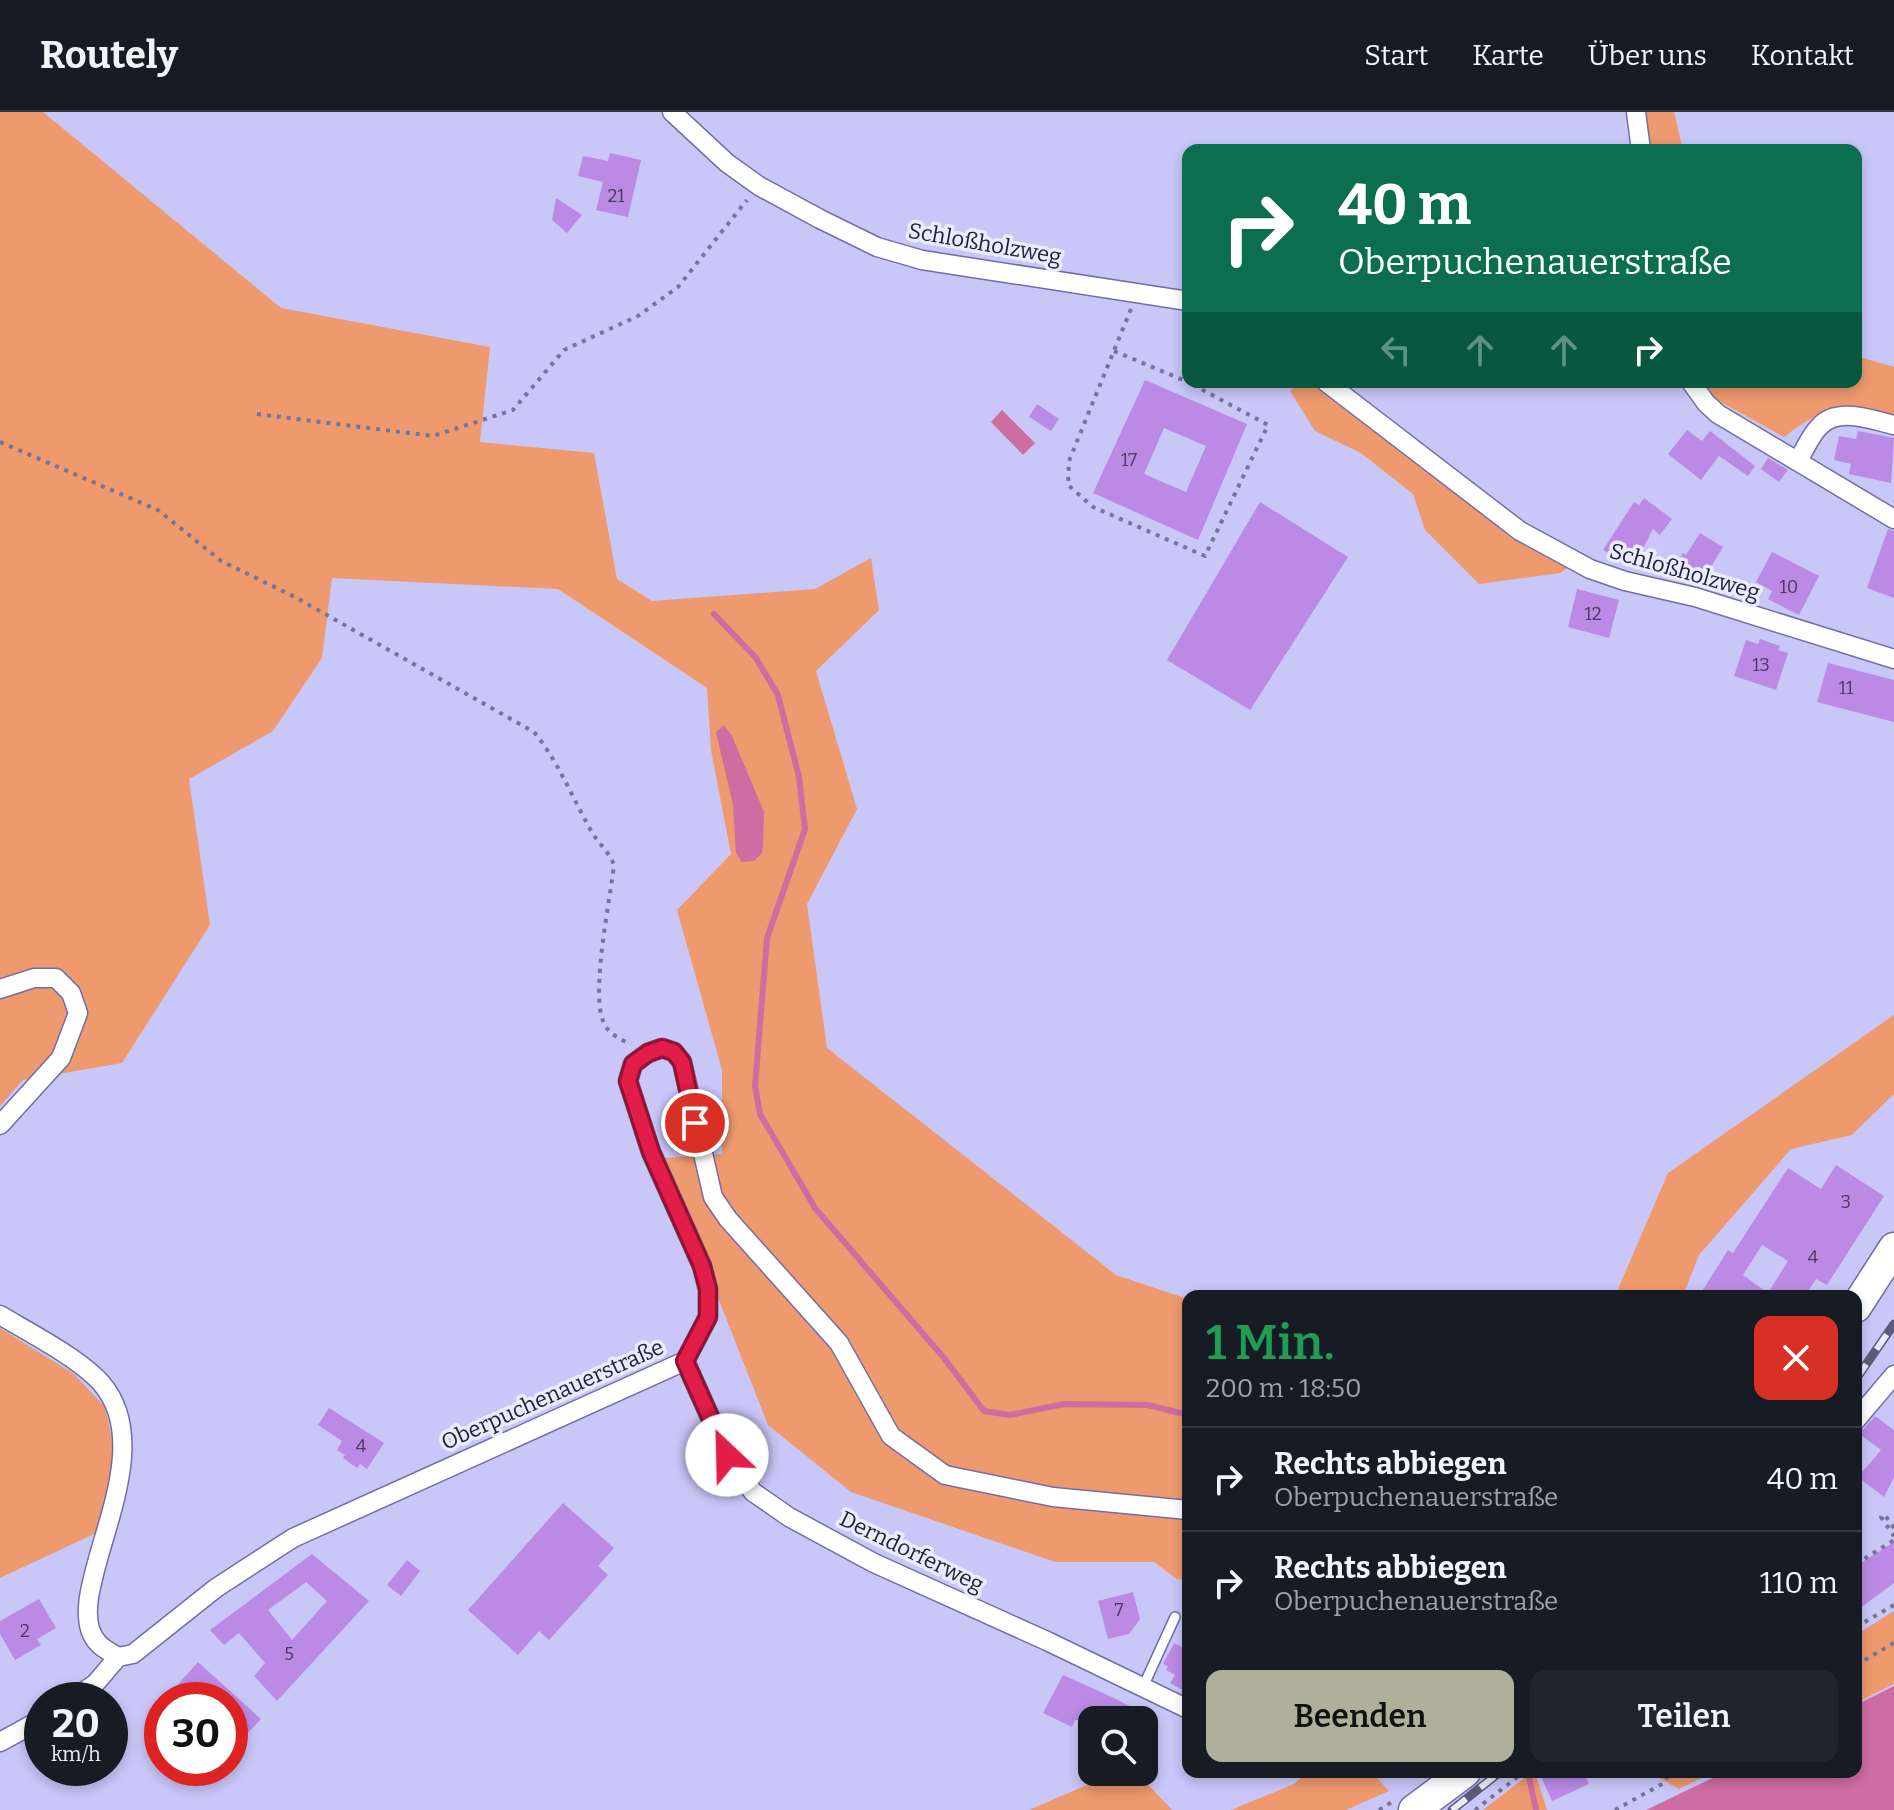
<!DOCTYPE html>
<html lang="de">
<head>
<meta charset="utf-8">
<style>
  :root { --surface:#171b24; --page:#20242c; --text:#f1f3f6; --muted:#9ea1a6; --line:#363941; --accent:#afb09a }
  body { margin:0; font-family:Bitter,serif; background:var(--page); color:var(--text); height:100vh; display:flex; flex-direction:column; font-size:30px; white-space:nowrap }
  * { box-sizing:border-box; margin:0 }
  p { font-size:26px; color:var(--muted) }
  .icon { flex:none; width:44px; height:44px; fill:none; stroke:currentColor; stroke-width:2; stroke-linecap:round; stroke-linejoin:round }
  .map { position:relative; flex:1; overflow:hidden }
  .sheet { position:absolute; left:1182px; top:1178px; width:680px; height:488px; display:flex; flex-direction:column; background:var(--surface); border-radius:16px; box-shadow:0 4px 12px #0003 }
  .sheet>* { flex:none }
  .banner { position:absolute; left:1182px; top:32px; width:680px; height:244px; border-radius:16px; box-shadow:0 4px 12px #0003; background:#0b6e4f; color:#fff; overflow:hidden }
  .fabs { position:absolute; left:1078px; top:1594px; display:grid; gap:16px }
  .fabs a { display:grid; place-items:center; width:80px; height:80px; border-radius:16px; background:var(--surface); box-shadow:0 4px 12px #0003; font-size:40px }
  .speed { position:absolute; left:24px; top:1570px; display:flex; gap:16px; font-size:40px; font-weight:700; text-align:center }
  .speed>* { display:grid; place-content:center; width:104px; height:104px; border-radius:50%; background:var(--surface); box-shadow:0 4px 12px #0003; line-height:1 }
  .speed small { font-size:20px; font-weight:400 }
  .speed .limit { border:12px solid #d22; background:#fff; color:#111 }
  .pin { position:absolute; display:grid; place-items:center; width:68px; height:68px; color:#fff; margin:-34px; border:4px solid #fff; border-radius:50%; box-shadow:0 2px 8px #0007 }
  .me { position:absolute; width:88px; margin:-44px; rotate:336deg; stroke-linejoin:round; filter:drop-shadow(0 0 6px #0008) }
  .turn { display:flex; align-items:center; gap:28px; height:168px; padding:0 24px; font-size:36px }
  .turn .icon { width:104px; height:104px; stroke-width:2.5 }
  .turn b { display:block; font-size:56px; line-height:68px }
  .lanes { display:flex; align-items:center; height:76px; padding:0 24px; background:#0003; justify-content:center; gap:40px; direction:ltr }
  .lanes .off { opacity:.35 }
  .round { display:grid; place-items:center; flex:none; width:84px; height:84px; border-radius:16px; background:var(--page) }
  .headline { display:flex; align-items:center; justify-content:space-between; height:136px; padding:0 24px }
  h1 { font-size:48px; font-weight:600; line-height:60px; color:#1e9e55 }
  .primary-button { display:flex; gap:16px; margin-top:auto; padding:16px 24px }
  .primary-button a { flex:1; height:92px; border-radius:16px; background:var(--accent); color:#111; font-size:32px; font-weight:600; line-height:92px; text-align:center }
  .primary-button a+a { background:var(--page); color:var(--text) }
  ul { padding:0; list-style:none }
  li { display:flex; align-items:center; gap:24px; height:104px; padding:0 24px; border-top:2px solid var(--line) }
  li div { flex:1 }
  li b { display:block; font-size:30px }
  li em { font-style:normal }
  header { display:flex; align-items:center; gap:48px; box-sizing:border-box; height:112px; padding:0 40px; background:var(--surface); border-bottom:2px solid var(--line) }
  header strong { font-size:38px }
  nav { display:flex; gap:44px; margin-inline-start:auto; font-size:28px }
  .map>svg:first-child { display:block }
  .green { fill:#ee996e }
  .water { fill:#ce6da2 }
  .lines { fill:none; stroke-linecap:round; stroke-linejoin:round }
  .stream { stroke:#ce6da2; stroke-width:6 }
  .building { fill:#bb8ae5; fill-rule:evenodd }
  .lane-casing { stroke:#736da6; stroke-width:12 }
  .street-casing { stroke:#736da6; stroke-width:21 }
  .primary-casing { stroke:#736da6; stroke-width:33 }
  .path { stroke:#777499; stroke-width:4; stroke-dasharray:4 6; stroke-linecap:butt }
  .lane { stroke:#fff; stroke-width:9 }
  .street { stroke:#fff; stroke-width:18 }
  .primary { stroke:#fff; stroke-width:30 }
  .rail-casing { stroke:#5d5a7b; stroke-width:9 }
  .rail { stroke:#ebebfe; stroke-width:6; stroke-dasharray:18; stroke-linecap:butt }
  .route-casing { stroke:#92132f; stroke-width:20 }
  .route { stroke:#e11d48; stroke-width:14 }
  .labels { text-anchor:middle; stroke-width:7; stroke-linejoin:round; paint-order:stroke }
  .number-label { font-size:18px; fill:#493a63 }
  .street-label { font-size:22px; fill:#232038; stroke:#ebebfe }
</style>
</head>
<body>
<header>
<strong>Routely</strong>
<nav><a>Start</a><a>Karte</a><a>Über uns</a><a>Kontakt</a></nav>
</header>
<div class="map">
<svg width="1894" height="1698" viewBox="0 0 1894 1698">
  <rect width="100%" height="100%" fill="#c9c6f8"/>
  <!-- green -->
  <path class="green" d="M 0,0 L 43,0 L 281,196 L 490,235 L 480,330 L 594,341 L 617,467 L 652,489 L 815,477 L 871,446 L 879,498 L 816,559 L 857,697 L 807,792 L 827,936 L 1116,1163 L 1188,1187 L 1188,1468 L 1177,1467 L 1154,1450 L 1055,1450 L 851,1380 L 768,1313 L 663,1046 L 722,1042 L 722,958 L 677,798 L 731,742 L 711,638 L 707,576 L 558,477 L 332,466 L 322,546 L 273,619 L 189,667 L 210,813 L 122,951 L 23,968 L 0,994 Z
    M 1643,0 L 1674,0 L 1683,38 L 1648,38 Z
    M 1856,244 L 1894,255 L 1894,303 C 1839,294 1830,290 1784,325 L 1712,285 L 1703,270 L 1856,270 Z
    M 1297,270 L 1316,270 L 1458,377 L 1572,453 L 1560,461 L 1479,472 L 1425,418 L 1413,382 L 1361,341 L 1315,319 L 1290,279 Z
    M 1894,903 L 1894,982 L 1852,1023 L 1791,1037 L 1699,1143 L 1683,1184 L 1615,1184 L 1668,1061 Z
    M 0,1216 L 74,1262 L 105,1295 L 114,1337 L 108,1389 L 96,1421 L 0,1466 Z
    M 1894,1499 L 1894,1572 L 1856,1591 L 1856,1523 Z
    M 1117,1660 L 1136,1660 L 1172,1698 L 1029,1698 Z
    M 1308,1660 L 1371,1660 L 1389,1679 L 1346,1698 L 1231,1698 L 1294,1672 Z
    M 1532,1660 L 1535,1660 L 1547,1698 L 1483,1698 Z
    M 1652,1660 L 1714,1660 L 1679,1677 L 1650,1661 Z"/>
  <!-- water -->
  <path class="water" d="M 1002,298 L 1035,331 L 1023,343 L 991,310 Z
    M 724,613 L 732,624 L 764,700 L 763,733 L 762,741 L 754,749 L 742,750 L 736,741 L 733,693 L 716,620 Z
    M 1894,1574 L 1894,1698 L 1646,1698 L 1725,1660 L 1856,1660 L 1856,1593 Z"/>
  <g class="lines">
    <!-- stream -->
    <path class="stream" d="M 714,502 L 756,546 L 778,583 L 799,665 L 805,717 L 767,826 L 755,974 L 760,1002 L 815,1096 L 944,1246 L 984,1299 L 1010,1303 L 1064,1292 L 1148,1293 L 1188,1303
      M 1528,1660 L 1536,1698"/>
  </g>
  <!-- building -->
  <path class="building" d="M 610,41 L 641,48 L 628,105 L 596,98 L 603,70 L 578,64 L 583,44 L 608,49 Z
    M 556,86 L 582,103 L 567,121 L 552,108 Z
    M 1145,268 L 1247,312 L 1198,428 L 1093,381 ZM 1164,316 L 1206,334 L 1186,380 L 1144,362 Z
    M 1037,292 L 1059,307 L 1051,319 L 1029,305 Z
    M 1687,318 L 1702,329 L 1710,319 L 1755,354 L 1748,364 L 1719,344 L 1701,368 L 1668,342 Z
    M 1858,319 L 1894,326 L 1891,371 L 1849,362 L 1851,352 L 1834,348 L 1839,324 L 1856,327 Z
    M 1768,346 L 1788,358 L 1779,370 L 1761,357 Z
    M 1644,386 L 1672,407 L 1660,423 L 1653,417 L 1634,454 L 1603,438 L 1634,390 L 1639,393 Z
    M 1260,390 L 1348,445 L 1250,598 L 1167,548 Z
    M 1888,417 L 1894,419 L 1894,486 L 1867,476 Z
    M 1700,421 L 1723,435 L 1708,460 L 1699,455 L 1689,471 L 1683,470 L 1670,462 L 1683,441 L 1686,443 Z
    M 1772,440 L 1819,464 L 1799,503 L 1768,487 L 1772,479 L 1756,470 Z
    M 1577,477 L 1619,488 L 1609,526 L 1568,515 Z
    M 1760,527 L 1780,534 L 1778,538 L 1788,541 L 1776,578 L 1734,564 L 1746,528 L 1758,532 Z
    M 1828,551 L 1894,568 L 1894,610 L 1817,590 Z
    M 1836,1053 L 1884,1084 L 1827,1173 L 1816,1167 L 1805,1184 L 1699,1184 L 1728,1138 L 1733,1141 L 1788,1056 L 1821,1077 ZM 1762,1133 L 1788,1149 L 1768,1181 L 1743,1163 Z
    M 329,1296 L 384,1331 L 367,1357 L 360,1352 L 357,1356 L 343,1346 L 345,1343 L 337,1338 L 342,1329 L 318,1313 Z
    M 1875,1304 L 1894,1318 L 1894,1365 L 1884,1385 L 1858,1365 L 1881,1338 L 1857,1320 L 1865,1316 Z
    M 563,1391 L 614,1436 L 598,1454 L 608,1463 L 549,1528 L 539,1519 L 518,1543 L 468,1498 Z
    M 1894,1430 L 1894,1471 L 1856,1499 L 1856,1454 Z
    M 312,1442 L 369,1489 L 277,1589 L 254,1564 L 265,1551 L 239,1521 L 224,1533 L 210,1518 ZM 306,1470 L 327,1489 L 292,1528 L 268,1498 Z
    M 407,1448 L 420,1459 L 401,1484 L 387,1473 Z
    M 1133,1480 L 1140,1507 L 1129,1522 L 1108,1527 L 1098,1489 Z
    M 39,1487 L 56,1516 L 37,1527 L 41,1533 L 15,1548 L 0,1522 L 0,1509 Z
    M 1174,1531 L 1188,1538 L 1188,1581 L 1170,1571 L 1175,1563 L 1166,1558 L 1168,1554 L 1163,1552 Z
    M 198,1550 L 261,1607 L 230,1640 L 230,1588 L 164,1588 Z
    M 1063,1563 L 1114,1586 L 1157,1608 L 1075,1608 L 1072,1615 L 1043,1601 Z
    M 1539,1660 L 1584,1660 L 1589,1672 L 1552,1689 Z"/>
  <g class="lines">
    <!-- lane casing -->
    <g class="lane-casing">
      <path id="lane" d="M 1143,1575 L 1175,1505"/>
    </g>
    <!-- street casing -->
    <g class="street-casing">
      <path id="street" d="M 672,0 L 727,51 L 759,74 L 820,107 L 877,135 L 922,148 L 1188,189
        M 1636,0 L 1641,38
        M 1326,270 L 1520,419 L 1590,457 L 1625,469 L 1695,485 L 1894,547
        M 1691,270 L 1706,291 L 1718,302 L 1894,407
        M 1798,348 C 1805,338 1810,324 1819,315 C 1837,294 1872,308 1894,313
        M 0,877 L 34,866 L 56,866 L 71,881 L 78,901 L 61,946 L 0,1013
        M 0,1203 C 28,1220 81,1247 102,1272 C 166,1348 55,1486 98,1531 C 103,1537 112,1541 118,1545 L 133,1542 L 216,1476 L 293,1426 L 685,1249 L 708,1205 L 708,1177 L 702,1154 L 651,1040 L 628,969 L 633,952 L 648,941 L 662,936 L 674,940 L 682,950 L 713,1085 L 728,1107 L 839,1231 L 891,1324 L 945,1363 L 1053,1385 L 1188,1398
        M 685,1249 L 727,1343 L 753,1380 L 789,1405 L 874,1451 L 1047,1529 L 1188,1597
        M 1856,1308 L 1894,1263
        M 71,1588 L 95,1572 L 118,1545
        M 0,1630 L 42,1607"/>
    </g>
    <!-- primary casing -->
    <g class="primary-casing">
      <path id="primary" d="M 1856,1195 L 1894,1136
        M 1414,1698 L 1465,1660"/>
    </g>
    <!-- path -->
    <path class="path" d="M 1131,197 L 1069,349 L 1068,373 L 1093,395 L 1205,444 L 1268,313 L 1188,270
      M 1114,239 L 1188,270
      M 257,302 L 433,324 L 513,298 L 564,238 L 638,204 L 678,175 L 747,88
      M 0,330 L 158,398 L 221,449 L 295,485 L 534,620 C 559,650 573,688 593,722 C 600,733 609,740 614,753 C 610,788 591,879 603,909 C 607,921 621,928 631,932
      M 1894,1416 L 1885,1403 L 1881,1405 L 1894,1424
      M 1856,1452 L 1894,1428
      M 1856,1515 L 1894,1493
      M 1856,1553 L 1894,1531
      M 1379,1698 L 1392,1690
      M 1475,1698 L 1524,1660
      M 1615,1698 L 1664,1671 L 1670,1660"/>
    <!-- lane -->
    <use href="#lane" class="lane"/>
    <!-- street -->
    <use href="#street" class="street"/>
    <!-- primary -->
    <use href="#primary" class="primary"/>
    <!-- rail casing -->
    <g class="rail-casing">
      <path id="rail" d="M 1856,1267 L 1894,1212
        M 1452,1698 L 1500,1660"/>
    </g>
    <!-- rail -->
    <use href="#rail" class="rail"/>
  </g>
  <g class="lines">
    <!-- route casing -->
    <g class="route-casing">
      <path id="route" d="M 695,1011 L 682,950 L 674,940 L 662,936 L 648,941 L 633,952 L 628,969 L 651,1040 L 702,1154 L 708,1177 L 708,1205 L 685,1249 L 727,1343"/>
    </g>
    <!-- route -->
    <use href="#route" class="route"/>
  </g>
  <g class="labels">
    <!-- number labels -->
    <g class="number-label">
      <text x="616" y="90">21</text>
      <text x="1129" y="354">17</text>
      <text x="1789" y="481">10</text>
      <text x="1593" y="508">12</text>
      <text x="1761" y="559">13</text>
      <text x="1846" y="582">11</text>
      <text x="1846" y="1096">3</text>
      <text x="1813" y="1151">4</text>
      <text x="361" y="1340">4</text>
      <text x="1119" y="1504">7</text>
      <text x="25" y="1525">2</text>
      <text x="289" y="1548">5</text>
    </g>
    <!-- street labels -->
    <g class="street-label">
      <text transform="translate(985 131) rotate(10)" y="8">Schloßholzweg</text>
      <text transform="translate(1685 459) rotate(16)" y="8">Schloßholzweg</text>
      <text transform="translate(552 1282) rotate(-24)" y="8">Oberpuchenauerstraße</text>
      <text transform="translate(912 1439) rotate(26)" y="8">Derndorferweg</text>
    </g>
  </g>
</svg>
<div class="fabs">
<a><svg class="icon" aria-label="search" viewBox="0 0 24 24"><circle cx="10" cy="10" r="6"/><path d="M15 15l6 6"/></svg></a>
</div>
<div class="speed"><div>20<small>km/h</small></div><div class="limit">30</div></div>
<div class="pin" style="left:695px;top:1011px;background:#d93025"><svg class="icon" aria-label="arrive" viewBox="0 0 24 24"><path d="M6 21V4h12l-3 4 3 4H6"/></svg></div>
<svg class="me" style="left:727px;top:1343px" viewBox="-20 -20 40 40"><circle r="19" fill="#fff"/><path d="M0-13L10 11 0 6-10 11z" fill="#e11d48"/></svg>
<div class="banner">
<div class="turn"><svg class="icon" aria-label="right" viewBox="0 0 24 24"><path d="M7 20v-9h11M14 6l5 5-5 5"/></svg><div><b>40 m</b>Oberpuchenauerstraße</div></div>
<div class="lanes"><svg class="icon off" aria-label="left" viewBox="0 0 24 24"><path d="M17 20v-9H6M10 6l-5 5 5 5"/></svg><svg class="icon off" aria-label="ahead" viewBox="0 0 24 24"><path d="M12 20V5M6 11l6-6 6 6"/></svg><svg class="icon off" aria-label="ahead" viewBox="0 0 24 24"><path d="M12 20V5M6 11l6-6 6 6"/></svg><svg class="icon" aria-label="right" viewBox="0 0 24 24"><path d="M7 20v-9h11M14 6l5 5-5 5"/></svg></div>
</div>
<section class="sheet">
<div class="headline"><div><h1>1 Min.</h1><p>200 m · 18:50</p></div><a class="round" style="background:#d93025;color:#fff"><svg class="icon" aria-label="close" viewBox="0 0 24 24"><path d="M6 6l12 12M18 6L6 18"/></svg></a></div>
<ul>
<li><svg class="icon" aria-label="right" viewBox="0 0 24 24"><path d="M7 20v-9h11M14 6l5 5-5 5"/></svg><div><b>Rechts abbiegen</b><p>Oberpuchenauerstraße</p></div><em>40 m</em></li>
<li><svg class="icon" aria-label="right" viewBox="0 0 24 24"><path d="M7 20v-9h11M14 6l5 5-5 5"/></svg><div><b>Rechts abbiegen</b><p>Oberpuchenauerstraße</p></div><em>110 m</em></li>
</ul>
<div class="primary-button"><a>Beenden</a><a>Teilen</a></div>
</section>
</div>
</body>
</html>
